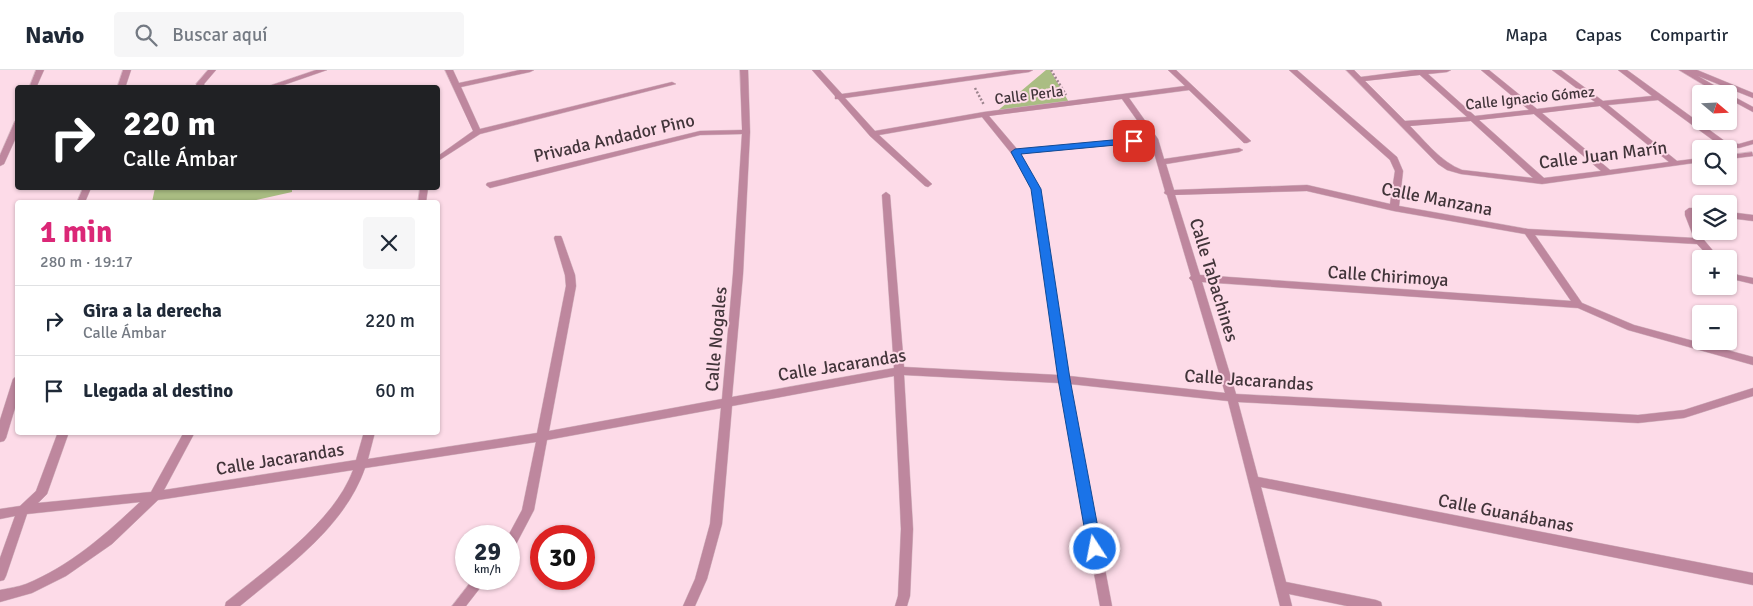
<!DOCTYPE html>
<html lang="es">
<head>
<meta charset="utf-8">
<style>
  :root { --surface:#fff; --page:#f6f6f7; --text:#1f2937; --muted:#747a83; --line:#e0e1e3; --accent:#db2777 }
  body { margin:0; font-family:Signika,sans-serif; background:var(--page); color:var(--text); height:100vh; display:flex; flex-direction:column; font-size:19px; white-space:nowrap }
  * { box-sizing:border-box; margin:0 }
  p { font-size:16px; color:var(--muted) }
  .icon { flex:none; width:28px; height:28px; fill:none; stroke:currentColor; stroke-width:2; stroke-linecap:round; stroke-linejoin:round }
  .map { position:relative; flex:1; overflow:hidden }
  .side { position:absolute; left:15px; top:130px; width:425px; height:235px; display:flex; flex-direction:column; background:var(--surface); border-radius:5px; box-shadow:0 1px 4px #0004 }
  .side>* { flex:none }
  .hud { position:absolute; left:15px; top:15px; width:425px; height:105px; border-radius:5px; box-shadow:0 1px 4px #0004; background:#202124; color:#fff; overflow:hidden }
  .needle { width:32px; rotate:109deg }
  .buttons { position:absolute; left:1692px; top:15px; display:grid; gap:10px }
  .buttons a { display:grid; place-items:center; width:45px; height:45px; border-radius:5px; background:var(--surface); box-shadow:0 1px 4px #0004; font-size:25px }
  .speed { position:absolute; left:455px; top:455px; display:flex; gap:10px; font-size:25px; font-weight:700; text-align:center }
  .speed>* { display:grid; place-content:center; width:65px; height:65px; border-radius:50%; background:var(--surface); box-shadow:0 1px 4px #0004; line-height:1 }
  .speed small { font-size:12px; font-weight:400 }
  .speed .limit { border:8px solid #d22; background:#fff; color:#111 }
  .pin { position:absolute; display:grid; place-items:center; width:42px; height:42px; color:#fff; margin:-21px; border-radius:10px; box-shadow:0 2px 8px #0006 }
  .me { position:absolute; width:55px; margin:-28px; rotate:349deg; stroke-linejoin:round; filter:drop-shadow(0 0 4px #0008) }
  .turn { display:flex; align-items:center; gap:18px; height:105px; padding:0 25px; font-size:22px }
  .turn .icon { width:65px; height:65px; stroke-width:2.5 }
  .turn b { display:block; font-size:35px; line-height:42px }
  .round { display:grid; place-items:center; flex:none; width:52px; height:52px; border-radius:5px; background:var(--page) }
  .headline { display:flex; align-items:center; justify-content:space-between; height:85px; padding:0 25px }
  h1 { font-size:30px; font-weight:700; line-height:38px; color:var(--accent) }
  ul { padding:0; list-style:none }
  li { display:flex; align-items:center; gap:15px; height:70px; padding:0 25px; border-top:1px solid var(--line) }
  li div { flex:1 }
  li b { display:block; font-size:19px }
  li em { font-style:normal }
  header { display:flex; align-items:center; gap:30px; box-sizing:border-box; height:70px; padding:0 25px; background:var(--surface); border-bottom:1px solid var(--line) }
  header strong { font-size:24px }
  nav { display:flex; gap:28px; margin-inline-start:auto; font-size:18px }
  .search { width:350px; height:45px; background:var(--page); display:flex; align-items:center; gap:12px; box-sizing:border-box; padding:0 18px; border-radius:5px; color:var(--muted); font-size:19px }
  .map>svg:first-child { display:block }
  .green { fill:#aabd83 }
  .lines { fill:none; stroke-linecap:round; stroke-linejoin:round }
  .minor-casing { stroke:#d8bac5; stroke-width:1 }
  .path { stroke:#9c858e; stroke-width:2.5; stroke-dasharray:2 2; stroke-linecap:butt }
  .minor { fill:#be879e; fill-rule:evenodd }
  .route { fill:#1a73e8; stroke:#114b97 }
  .labels { text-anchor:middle; stroke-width:4; stroke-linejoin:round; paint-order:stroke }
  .far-street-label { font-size:15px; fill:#42353a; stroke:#fddbe8 }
  .street-label { font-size:18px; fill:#42353a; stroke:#fddbe8 }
</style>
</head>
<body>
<header>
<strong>Navio</strong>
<div class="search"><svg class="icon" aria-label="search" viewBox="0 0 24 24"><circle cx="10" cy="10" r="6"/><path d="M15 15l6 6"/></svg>Buscar aquí</div>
<nav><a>Mapa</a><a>Capas</a><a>Compartir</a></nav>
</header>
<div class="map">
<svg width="1753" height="536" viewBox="0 0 1753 536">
  <rect width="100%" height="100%" fill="#fddbe8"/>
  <!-- green -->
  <path class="green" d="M 1046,0 L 1050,0 L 1070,34 L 995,43 Z
    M 155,118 L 292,118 L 292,122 L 247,132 L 152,132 Z"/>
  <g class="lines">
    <!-- minor casing -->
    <g class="minor-casing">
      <path id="minor" d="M 36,0 L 44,0 L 36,18 L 29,18 Z
        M 123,0 L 131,0 L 125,18 L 117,18 Z
        M 208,0 L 216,0 L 204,14 L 205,18 L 198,18 L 196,14 Z
        M 316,0 L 327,0 L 275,18 L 263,18 Z
        M 445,0 L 453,0 L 459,13 L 520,0 L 534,0 L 530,2 L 461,17 L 480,59 L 672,12 L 676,14 L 480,64 L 438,91 L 438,86 L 473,61 Z
        M 740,0 L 748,0 L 750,62 L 743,204 L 732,327 L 894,298 L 882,125 L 886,122 L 890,125 L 904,297 L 1058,305 L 1032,119 L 1011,83 L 982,47 L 879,65 L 932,114 L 928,117 L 925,116 L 870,66 L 838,29 L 835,29 L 835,26 L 812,0 L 820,0 L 842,24 L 1014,0 L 1033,0 L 1029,2 L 845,28 L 875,61 L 984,42 L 1185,16 L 1168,0 L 1176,0 L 1251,71 L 1247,73 L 1244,73 L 1189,20 L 1129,28 L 1158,69 L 1164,89 L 1239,78 L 1243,80 L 1239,82 L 1166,94 L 1174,120 L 1307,115 L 1390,134 L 1395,101 L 1390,90 L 1289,0 L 1297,0 L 1397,87 L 1403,101 L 1399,136 L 1528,159 L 1694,168 L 1685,145 L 1685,141 L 1689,138 L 1701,138 L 1701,144 L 1693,144 L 1693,145 L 1704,170 L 1720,189 L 1711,189 L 1697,174 L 1535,165 L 1582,233 L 1634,255 L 1753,287 L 1753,295 L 1628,260 L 1578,238 L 1202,212 L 1236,324 L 1638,345 L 1684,340 L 1753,318 L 1753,326 L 1684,348 L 1638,353 L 1238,332 L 1258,407 L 1753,503 L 1753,515 L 1261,417 L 1286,512 L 1376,530 L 1381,532 L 1382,536 L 1347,536 L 1289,524 L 1292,536 L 1280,536 L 1228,331 L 1070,314 L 1112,536 L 1100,536 L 1059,313 L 904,305 L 913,459 L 910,526 L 907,536 L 895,536 L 898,526 L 901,459 L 894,306 L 732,336 L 722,454 L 707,509 L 695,536 L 683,536 L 695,509 L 710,454 L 721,338 L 547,370 L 534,440 L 513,480 L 509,481 L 508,466 L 522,440 L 536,372 L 365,398 C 344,458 287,497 240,536 L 225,536 L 226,532 C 269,497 334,452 353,400 L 158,430 L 112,474 L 66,506 L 32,523 L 0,532 L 0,520 C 9,518 18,517 26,514 C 70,496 106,464 140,432 L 27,444 L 6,506 L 4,510 L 0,511 L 0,488 L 15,446 L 0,449 L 0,439 L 20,436 L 36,421 L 58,362 L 69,362 L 47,424 L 38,433 L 151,422 L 184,362 L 195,362 L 164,420 L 356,390 L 364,362 L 375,362 L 368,389 L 537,363 L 566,216 L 565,205 L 554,168 L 555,166 L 561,166 L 562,168 L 575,205 L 576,216 L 549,361 L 722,329 L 733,204 L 742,64 L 700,65 L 490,118 L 486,115 L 487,113 L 700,61 L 742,60 ZM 1122,29 L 1149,67 L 1017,79 L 989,46 ZM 1151,72 L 1165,121 L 1164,123 L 1167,125 L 1191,206 L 1189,208 L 1192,211 L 1225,323 L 1069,306 L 1040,119 L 1020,84 ZM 1307,121 L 1394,141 L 1525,164 L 1571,231 L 1200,205 L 1175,125 Z
        M 1346,0 L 1354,0 L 1361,7 L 1415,0 L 1451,0 L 1447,2 L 1428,4 L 1475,46 L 1529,40 L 1481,0 L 1489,0 L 1537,39 L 1595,32 L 1552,0 L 1561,0 L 1603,31 L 1652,26 L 1618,0 L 1627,0 L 1726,72 L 1739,74 L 1753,70 L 1753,74 L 1739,78 L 1721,76 L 1658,30 L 1608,35 L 1677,91 L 1701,88 L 1701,92 L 1542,114 L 1461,104 L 1447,100 L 1438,94 ZM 1420,5 L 1467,47 L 1405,51 L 1365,11 ZM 1600,36 L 1669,92 L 1610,100 L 1542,43 ZM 1534,44 L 1601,101 L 1544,108 L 1479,50 ZM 1471,51 L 1533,108 L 1462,100 C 1441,92 1426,72 1410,56 Z
        M 1679,0 L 1697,0 L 1753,23 L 1753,28 L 1698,6 L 1729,24 L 1719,24 Z
        M 1729,24 L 1753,37 L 1753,42 L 1729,29 Z
        M 15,51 L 18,51 L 18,63 L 4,94 L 0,96 L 0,85 Z
        M 1752,82 L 1753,86 L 1729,89 L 1729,85 Z
        M 83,118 L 91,118 L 85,132 L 77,132 Z
        M 420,118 L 428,118 L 426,132 L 418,132 Z
        M 1729,142 L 1753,145 L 1753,151 L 1729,148 Z
        M 1729,199 L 1738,205 L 1753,208 L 1753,214 L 1732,209 L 1729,207 Z
        M 18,305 L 18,328 L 6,368 L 4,371 L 0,372 L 0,350 L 13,309 Z
        M 473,509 L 487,509 L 466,536 L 452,536 Z"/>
    </g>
    <!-- path -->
    <path class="path" d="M 1051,0 L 1066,25
      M 975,18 L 984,35"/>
    <!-- minor -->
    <use href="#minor" class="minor"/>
  </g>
  <!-- route -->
  <path class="route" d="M 1134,68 L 1138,71 L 1137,73 L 1021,84 L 1041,119 L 1070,309 L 1102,479 L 1100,483 L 1095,485 L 1090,483 L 1088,479 L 1058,309 L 1031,119 L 1011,82 L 1015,79 Z"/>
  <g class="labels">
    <!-- far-street labels -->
    <g class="far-street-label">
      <text transform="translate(1029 25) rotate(-7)" y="5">Calle Perla</text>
      <text transform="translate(1530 28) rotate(-6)" y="5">Calle Ignacio Gómez</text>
    </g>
    <!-- street labels -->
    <g class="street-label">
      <text transform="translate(614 68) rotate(-13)" y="6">Privada Andador Pino</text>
      <text transform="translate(1603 85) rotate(-7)" y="6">Calle Juan Marín</text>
      <text transform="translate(1437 129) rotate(11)" y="6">Calle Manzana</text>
      <text transform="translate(1388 206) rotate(4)" y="6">Calle Chirimoya</text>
      <text transform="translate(1214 210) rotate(73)" y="6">Calle Tabachines</text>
      <text transform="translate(716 269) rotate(-85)" y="6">Calle Nogales</text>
      <text transform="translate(842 295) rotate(-9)" y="6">Calle Jacarandas</text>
      <text transform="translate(1249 310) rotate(4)" y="6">Calle Jacarandas</text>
      <text transform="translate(280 389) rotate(-9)" y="6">Calle Jacarandas</text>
      <text transform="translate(1506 443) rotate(11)" y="6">Calle Guanábanas</text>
    </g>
  </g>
</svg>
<div class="buttons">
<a><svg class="needle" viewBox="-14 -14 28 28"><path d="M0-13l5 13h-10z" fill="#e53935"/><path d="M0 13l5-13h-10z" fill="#747a83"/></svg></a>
<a><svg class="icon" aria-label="search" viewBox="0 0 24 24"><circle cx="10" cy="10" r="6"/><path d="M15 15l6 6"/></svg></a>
<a><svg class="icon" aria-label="layers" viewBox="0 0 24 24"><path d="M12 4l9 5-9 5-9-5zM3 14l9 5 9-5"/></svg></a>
<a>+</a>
<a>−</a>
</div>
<div class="speed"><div>29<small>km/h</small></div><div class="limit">30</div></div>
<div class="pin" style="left:1134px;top:71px;background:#d93025"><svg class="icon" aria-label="arrive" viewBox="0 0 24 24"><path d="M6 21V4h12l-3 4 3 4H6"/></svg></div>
<svg class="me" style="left:1095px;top:479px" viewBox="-20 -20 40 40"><circle r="17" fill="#1a73e8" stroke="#fff" stroke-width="3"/><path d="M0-11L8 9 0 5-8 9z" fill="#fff"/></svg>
<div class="hud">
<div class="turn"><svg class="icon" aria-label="right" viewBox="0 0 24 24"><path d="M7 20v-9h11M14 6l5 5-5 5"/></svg><div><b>220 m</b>Calle Ámbar</div></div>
</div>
<section class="side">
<div class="headline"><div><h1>1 min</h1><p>280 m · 19:17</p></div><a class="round"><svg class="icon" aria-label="close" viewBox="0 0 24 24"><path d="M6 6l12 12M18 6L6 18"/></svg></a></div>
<ul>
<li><svg class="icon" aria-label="right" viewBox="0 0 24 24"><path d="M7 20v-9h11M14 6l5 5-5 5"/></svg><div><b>Gira a la derecha</b><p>Calle Ámbar</p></div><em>220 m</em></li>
<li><svg class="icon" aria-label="arrive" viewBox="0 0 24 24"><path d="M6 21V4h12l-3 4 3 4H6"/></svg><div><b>Llegada al destino</b></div><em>60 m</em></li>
</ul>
</section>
</div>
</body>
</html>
